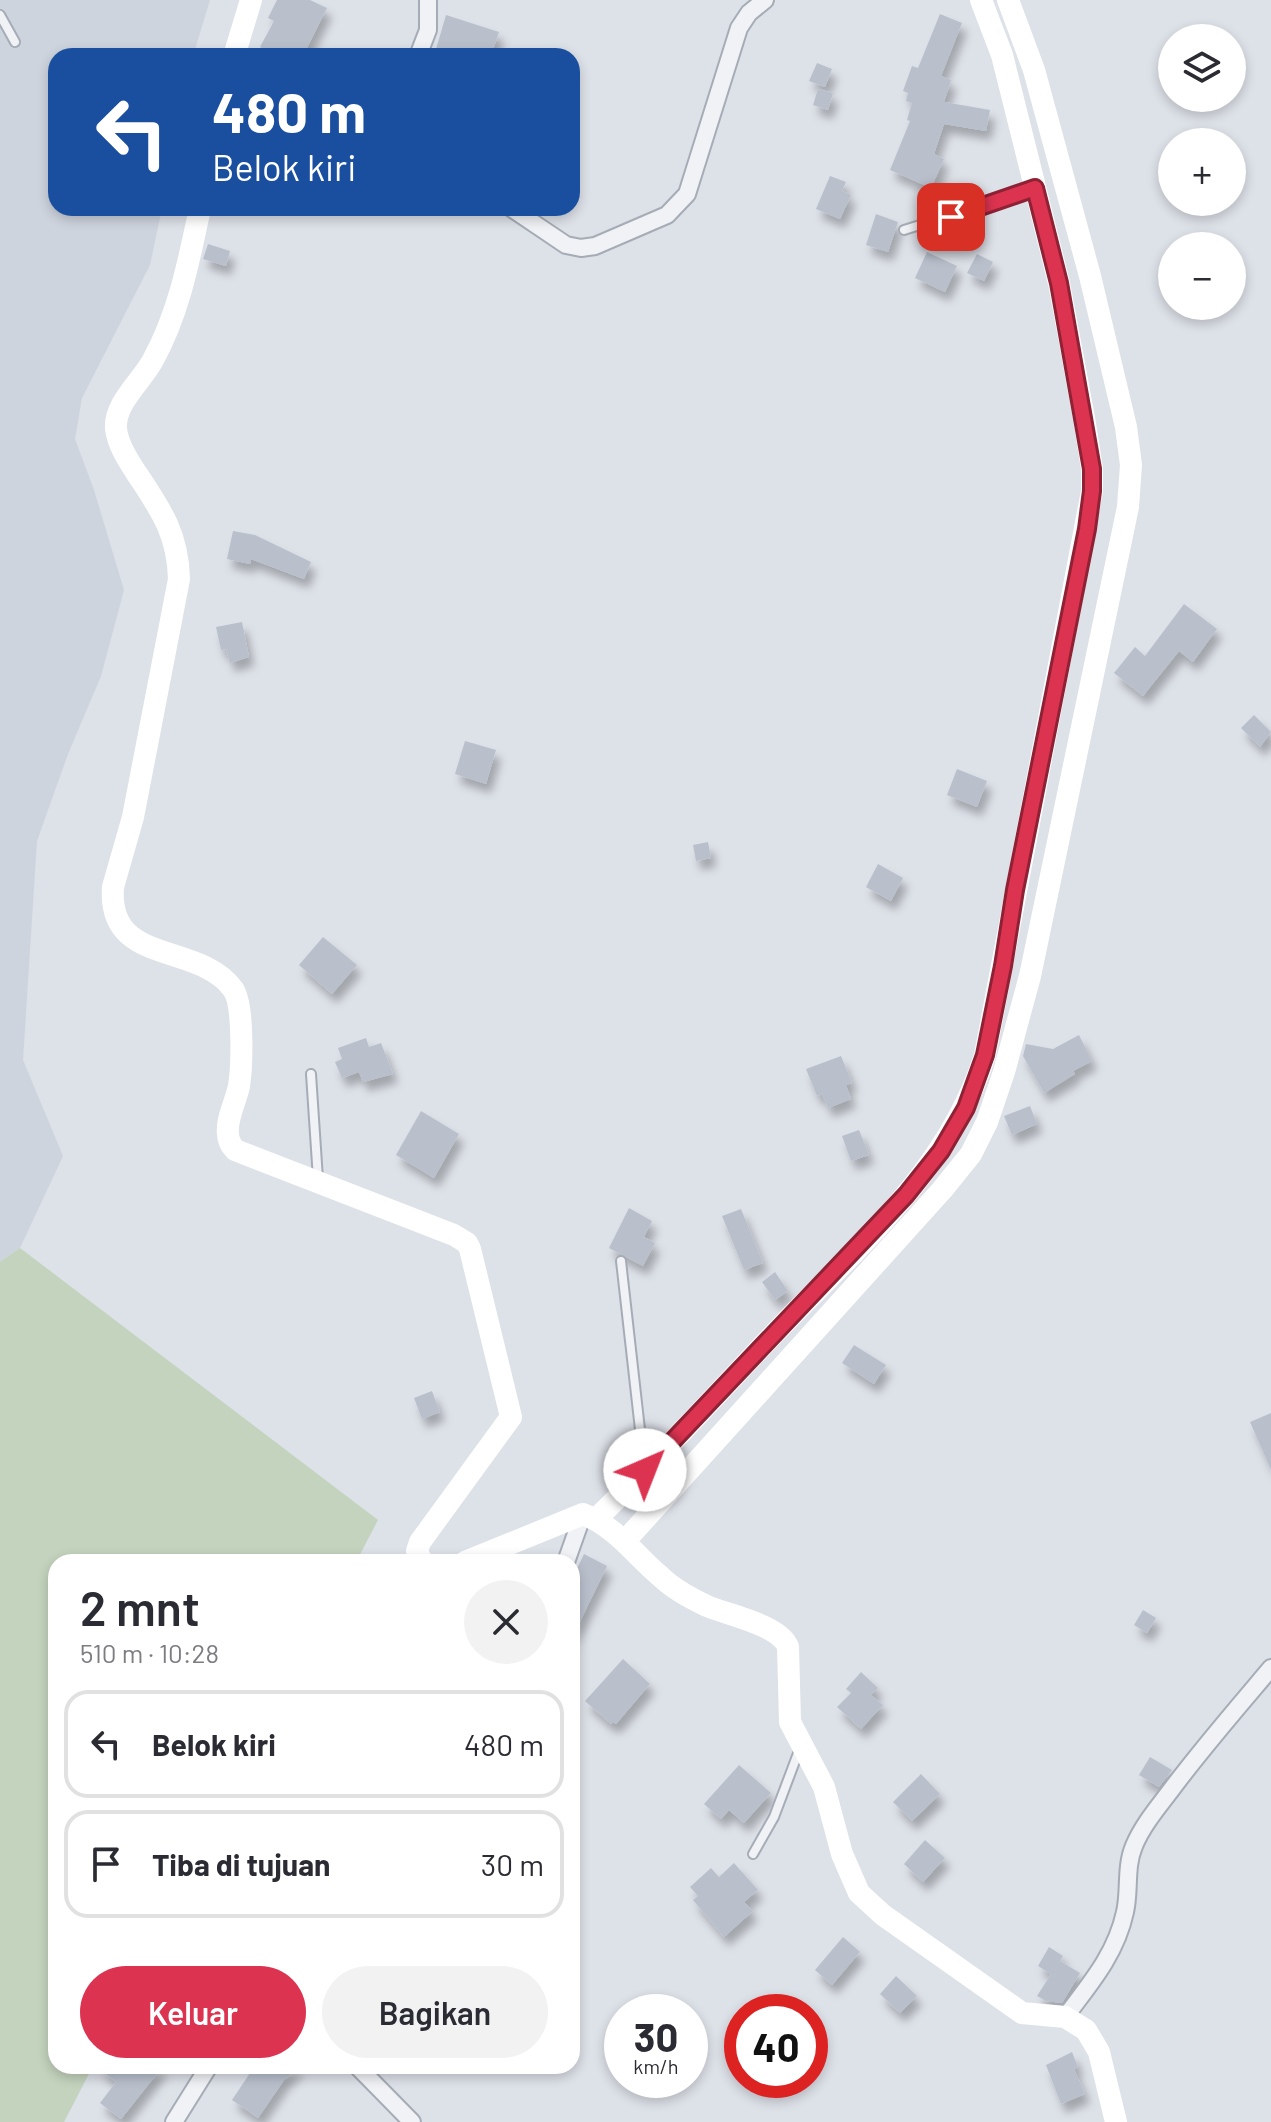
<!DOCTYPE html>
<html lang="id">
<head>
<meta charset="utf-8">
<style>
  :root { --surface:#fff; --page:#f2f2f3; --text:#2b2b33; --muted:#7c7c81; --line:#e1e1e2; --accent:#dc3350 }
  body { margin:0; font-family:Barlow,sans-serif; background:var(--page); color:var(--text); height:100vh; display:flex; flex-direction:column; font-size:30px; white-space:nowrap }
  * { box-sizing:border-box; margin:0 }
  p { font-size:26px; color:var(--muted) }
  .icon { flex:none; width:44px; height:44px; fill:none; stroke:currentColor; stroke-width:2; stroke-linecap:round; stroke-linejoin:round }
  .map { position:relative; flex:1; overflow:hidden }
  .drawer { position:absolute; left:48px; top:1554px; width:532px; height:520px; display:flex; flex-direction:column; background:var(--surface); border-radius:24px; box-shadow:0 4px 12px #0003 }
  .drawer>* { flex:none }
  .guide { position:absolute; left:48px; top:48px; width:532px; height:168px; border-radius:24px; box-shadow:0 4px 12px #0003; background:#1a4fa0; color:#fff; overflow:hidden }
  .controls { position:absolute; left:1158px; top:24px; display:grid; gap:16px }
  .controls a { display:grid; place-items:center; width:88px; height:88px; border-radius:50%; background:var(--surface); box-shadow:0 4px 12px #0003; font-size:40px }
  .speed { position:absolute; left:604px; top:1994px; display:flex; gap:16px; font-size:40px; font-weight:700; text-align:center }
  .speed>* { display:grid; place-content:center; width:104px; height:104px; border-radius:50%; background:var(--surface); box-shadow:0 4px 12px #0003; line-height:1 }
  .speed small { font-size:20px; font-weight:400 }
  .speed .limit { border:12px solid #d22; background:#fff; color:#111 }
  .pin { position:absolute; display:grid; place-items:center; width:68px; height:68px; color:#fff; margin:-34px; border-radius:16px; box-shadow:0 4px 12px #0006 }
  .me { position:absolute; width:88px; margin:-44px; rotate:44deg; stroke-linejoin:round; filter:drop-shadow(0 0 6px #0008) }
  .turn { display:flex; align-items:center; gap:28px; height:168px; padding:0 32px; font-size:36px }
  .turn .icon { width:104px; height:104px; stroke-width:2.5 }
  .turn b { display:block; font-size:56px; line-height:68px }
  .round { display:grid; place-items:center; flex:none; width:84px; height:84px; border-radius:42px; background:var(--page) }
  .headline { display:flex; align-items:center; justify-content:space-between; height:136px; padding:0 32px }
  h1 { font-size:48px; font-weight:600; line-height:60px }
  .cta { display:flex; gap:16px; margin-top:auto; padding:16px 32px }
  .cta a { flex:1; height:92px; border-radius:48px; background:var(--accent); color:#fff; font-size:32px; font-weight:600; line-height:92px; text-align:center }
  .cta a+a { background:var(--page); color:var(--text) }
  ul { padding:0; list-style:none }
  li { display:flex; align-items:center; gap:24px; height:108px; margin:0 16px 12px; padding:0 16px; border:4px solid var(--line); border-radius:24px }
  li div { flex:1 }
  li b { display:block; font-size:30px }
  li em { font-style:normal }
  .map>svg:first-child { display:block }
  .built { fill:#ced4de }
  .green { fill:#c3d3bd }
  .building { fill:#b9c0cc; filter:url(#shadow) }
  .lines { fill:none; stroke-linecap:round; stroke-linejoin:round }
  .lane-casing { stroke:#a6acb6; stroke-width:12 }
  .street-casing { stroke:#a6acb6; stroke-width:20 }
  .lane { stroke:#f0f2f6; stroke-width:8 }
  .street { stroke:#f0f2f6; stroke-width:16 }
  .secondary { stroke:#fff; stroke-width:22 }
  .route-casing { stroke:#8f2134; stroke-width:20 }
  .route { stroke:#dc3350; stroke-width:14 }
</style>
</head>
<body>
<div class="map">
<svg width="1271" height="2122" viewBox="0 0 1271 2122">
  <defs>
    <filter id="shadow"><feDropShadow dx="5" dy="9" stdDeviation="4" flood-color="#0004"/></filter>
  </defs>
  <rect width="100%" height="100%" fill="#dde1e8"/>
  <!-- built -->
  <path class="built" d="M 0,0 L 210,0 L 193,56 L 56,56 L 56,208 L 162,208 L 150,265 L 82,398 L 75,439 L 94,490 L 124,590 L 101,676 L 68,754 L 37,841 L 23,1060 L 63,1156 L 20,1248 L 0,1262 Z"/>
  <!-- green -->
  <path class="green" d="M 20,1248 L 378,1520 L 356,1562 L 56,1562 L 56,2066 L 93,2066 L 64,2122 L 0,2122 L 0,1262 Z"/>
  <!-- building -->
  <path class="building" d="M 277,0 L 310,0 L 327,8 L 303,56 L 276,56 L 260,47 L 274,21 L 268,18 Z
    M 940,14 L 962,23 L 941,76 L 951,80 L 944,102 L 990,110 L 986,131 L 944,124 L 934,154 L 944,159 L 931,188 L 890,170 L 910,121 L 907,120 L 912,103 L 906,101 L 908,93 L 903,91 L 912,66 L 918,68 Z
    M 446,15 L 499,32 L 491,56 L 434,56 Z
    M 817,63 L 832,69 L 825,87 L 809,81 Z
    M 818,89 L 833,93 L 828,110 L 813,105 Z
    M 830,176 L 846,182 L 842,191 L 851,195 L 840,219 L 816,209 Z
    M 876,214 L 898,222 L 888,252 L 866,245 Z
    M 208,244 L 230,251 L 226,266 L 203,259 Z
    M 927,252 L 957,266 L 945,292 L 915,278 Z
    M 977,254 L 993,262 L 984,281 L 967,273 Z
    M 233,531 L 255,535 L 311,562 L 304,579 L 251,559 L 250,564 L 227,559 Z
    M 1184,604 L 1217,629 L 1193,662 L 1179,651 L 1143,696 L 1114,673 L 1135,647 L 1145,656 Z
    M 242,622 L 249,657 L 230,663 L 226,649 L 221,650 L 216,627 Z
    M 1254,715 L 1271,732 L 1260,747 L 1241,728 Z
    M 465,741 L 496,750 L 486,784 L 455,774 Z
    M 957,769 L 987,781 L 977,807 L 947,795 Z
    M 708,842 L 711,858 L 696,861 L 693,845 Z
    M 878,864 L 903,878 L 891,901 L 866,887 Z
    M 323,937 L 357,965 L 332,994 L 299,965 Z
    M 1079,1035 L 1092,1061 L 1073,1071 L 1075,1074 L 1044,1093 L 1023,1056 L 1026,1044 L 1053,1049 Z
    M 366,1038 L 369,1047 L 381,1043 L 393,1074 L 363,1082 L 359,1072 L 342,1078 L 335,1062 L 342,1059 L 338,1048 Z
    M 841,1056 L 852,1083 L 846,1085 L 851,1099 L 828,1108 L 822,1094 L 817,1096 L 806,1069 Z
    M 1030,1106 L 1037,1124 L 1012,1135 L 1004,1116 Z
    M 421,1111 L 459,1134 L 434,1178 L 396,1155 Z
    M 859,1130 L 869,1155 L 851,1161 L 842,1136 Z
    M 629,1208 L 652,1221 L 644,1237 L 655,1243 L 643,1266 L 609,1248 Z
    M 741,1209 L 763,1263 L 744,1270 L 722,1216 Z
    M 775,1272 L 788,1291 L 775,1300 L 762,1282 Z
    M 854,1345 L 886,1365 L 874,1384 L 842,1363 Z
    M 432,1391 L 440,1412 L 422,1419 L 414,1398 Z
    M 1271,1413 L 1271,1470 L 1250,1422 Z
    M 584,1554 L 607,1566 L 572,1638 L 572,1579 Z
    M 1143,1610 L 1156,1618 L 1147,1633 L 1134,1625 Z
    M 623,1659 L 650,1684 L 616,1724 L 613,1722 L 611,1724 L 585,1701 Z
    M 861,1672 L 878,1688 L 871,1695 L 883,1705 L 861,1729 L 837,1707 L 851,1693 L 846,1689 Z
    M 1150,1757 L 1172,1770 L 1159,1787 L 1139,1775 Z
    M 739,1765 L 771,1793 L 744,1823 L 729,1810 L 721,1819 L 704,1804 Z
    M 921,1774 L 940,1794 L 912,1821 L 893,1802 Z
    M 925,1840 L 945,1858 L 923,1882 L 904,1864 Z
    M 734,1863 L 758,1890 L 744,1902 L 753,1911 L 724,1937 L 693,1900 L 698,1896 L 690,1887 L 711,1868 L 719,1877 Z
    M 843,1937 L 860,1952 L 832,1985 L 815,1970 Z
    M 1049,1947 L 1063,1956 L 1060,1961 L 1080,1973 L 1062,2003 L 1046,2001 L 1037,1996 L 1051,1974 L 1038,1966 Z
    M 896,1976 L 917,1996 L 900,2013 L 880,1994 Z
    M 1072,2052 L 1078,2067 L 1074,2069 L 1085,2094 L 1061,2104 L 1046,2065 Z
    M 96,2066 L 163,2066 L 121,2119 L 100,2103 L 116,2082 Z
    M 267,2066 L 300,2066 L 284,2080 L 258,2118 L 232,2100 L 252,2070 L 257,2074 Z"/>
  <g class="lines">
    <!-- lane casing -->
    <g class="lane-casing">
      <path id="lane" d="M 0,15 L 15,42
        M 904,230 L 1035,189
        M 311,1074 L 318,1179
        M 621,1261 L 644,1465
        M 753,1854 L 774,1817 L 800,1748"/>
    </g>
    <!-- street casing -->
    <g class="street-casing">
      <path id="street" d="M 418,56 L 428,30 L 428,0
        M 511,208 L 566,245 L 581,248 L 595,246 L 667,215 L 687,194 L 739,28 L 749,13 L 765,0
        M 566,1562 L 583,1514
        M 1065,2017 C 1090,1984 1116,1954 1125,1912 C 1130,1891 1125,1867 1134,1846 C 1143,1824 1160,1805 1174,1786 C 1205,1745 1238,1707 1271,1668
        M 357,2066 L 412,2122
        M 174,2122 L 209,2066"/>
    </g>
    <!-- lane -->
    <use href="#lane" class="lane"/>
    <!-- street -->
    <use href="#street" class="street"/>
    <!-- secondary -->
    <path class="secondary" d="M 234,56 L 251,0
      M 200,208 C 189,260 179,313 153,360 C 142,381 114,403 116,429 C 118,445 128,460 137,474 C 161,510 178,534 179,579 L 133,817 L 113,887 C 107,967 198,941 233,989 C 244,1004 242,1067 239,1086 C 236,1101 226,1119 228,1134 C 228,1141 231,1145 235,1150 L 454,1235 L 467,1243 L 470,1249 L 511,1417 L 420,1542 L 417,1551 L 422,1562
      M 596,1519 C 656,1462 712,1399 769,1339 C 851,1253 949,1172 985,1055 L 1092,491 L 1092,469 L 1084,418 L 1059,283 L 1002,55 L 981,0
      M 625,1541 L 942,1190 L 971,1154 L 987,1122 L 1004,1072 L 1030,976 L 1128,507 L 1131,465 L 1126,427 L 1090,276 L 1034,70 L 1008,0
      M 465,1562 L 583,1514 C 616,1527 634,1554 660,1576 C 673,1589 690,1598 707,1606 C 728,1615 780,1625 788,1647 L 790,1722 L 824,1787 L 842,1854 L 859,1893 L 883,1915 L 1022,2013 L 1065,2017 L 1086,2030 L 1099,2052 L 1116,2122"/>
  </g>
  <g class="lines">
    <!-- route casing -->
    <g class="route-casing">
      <path id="route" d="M 645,1470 L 906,1195 L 941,1151 L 966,1108 L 985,1055 L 1003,966 L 1015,890 L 1087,529 L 1092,491 L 1092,469 L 1059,283 L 1035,188 L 951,217"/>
    </g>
    <!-- route -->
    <use href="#route" class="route"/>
  </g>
</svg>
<div class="controls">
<a><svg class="icon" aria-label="layers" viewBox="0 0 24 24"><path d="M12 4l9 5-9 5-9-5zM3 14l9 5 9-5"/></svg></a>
<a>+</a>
<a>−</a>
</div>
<div class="speed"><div>30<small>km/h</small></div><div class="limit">40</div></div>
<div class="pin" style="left:951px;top:217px;background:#d93025"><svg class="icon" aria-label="arrive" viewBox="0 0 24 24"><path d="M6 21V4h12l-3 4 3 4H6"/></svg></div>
<svg class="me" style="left:645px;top:1470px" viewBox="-20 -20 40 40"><circle r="19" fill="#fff"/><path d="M0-13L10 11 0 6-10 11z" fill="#dc3350"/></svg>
<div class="guide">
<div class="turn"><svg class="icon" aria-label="left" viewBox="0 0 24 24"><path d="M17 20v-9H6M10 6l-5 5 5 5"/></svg><div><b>480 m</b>Belok kiri</div></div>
</div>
<section class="drawer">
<div class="headline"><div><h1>2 mnt</h1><p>510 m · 10:28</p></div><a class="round"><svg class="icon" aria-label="close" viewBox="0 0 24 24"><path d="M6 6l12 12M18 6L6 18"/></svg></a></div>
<ul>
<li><svg class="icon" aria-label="left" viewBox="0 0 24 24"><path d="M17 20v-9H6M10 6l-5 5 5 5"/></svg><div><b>Belok kiri</b></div><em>480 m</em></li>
<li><svg class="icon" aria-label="arrive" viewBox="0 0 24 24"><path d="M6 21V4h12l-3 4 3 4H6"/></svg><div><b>Tiba di tujuan</b></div><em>30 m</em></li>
</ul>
<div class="cta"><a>Keluar</a><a>Bagikan</a></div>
</section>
</div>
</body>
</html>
